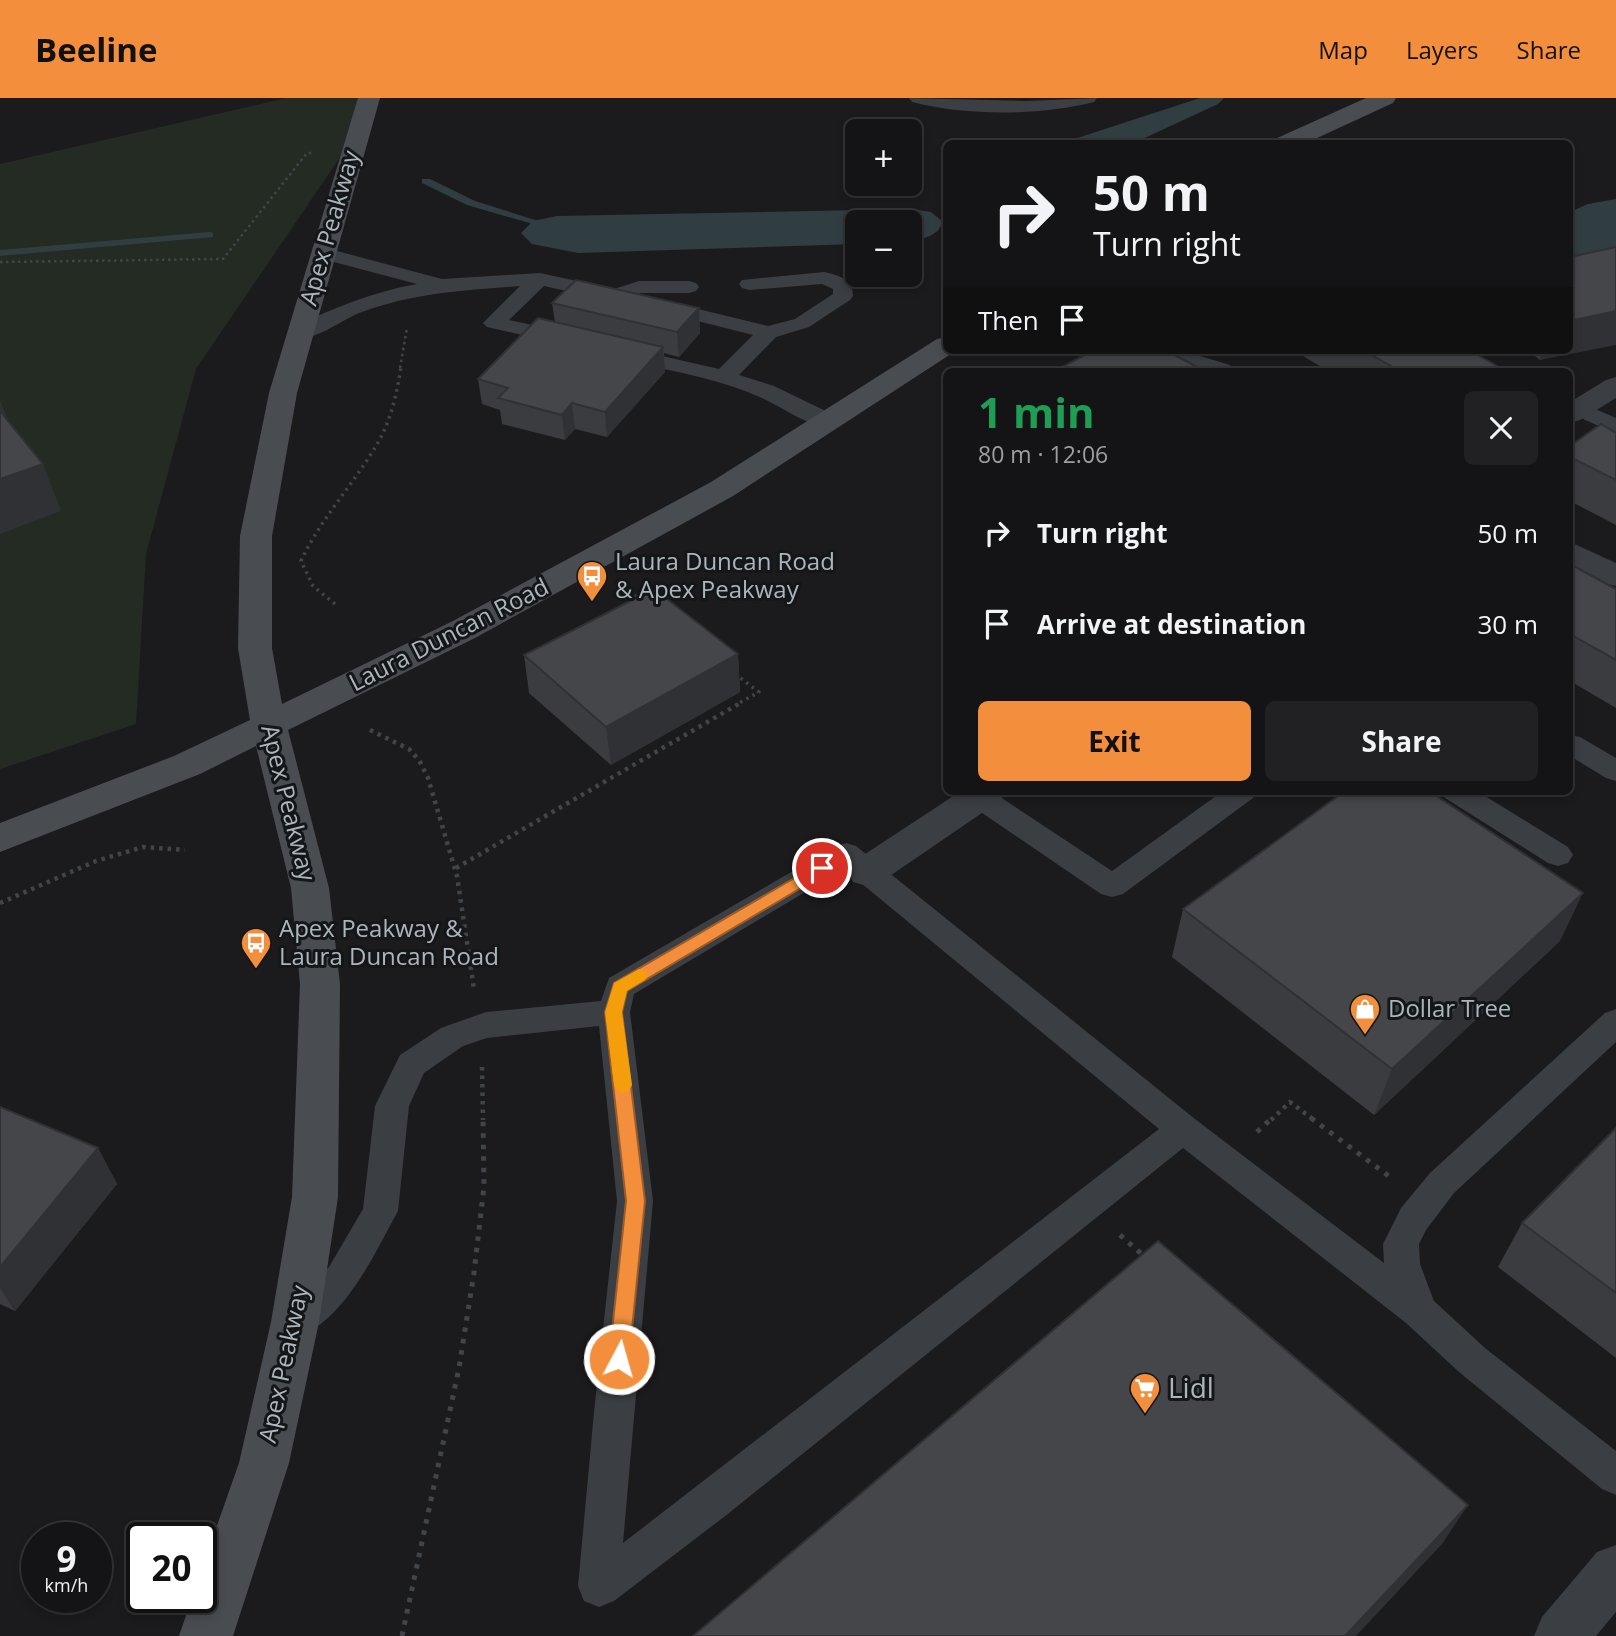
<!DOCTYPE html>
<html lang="en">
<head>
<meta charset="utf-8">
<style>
  :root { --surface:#141416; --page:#212123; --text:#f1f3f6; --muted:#9d9ea1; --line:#333335; --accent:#f38f3c }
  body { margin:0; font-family:"Open Sans",sans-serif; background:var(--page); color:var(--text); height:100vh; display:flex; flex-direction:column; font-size:26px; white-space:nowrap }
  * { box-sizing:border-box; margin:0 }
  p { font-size:23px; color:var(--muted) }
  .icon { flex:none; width:38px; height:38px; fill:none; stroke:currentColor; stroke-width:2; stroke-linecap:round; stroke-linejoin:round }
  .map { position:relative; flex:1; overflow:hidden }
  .sheet { position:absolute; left:943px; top:270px; width:630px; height:427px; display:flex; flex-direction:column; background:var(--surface); border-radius:10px; box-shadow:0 4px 10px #0003,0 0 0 2px var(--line) }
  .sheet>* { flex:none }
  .top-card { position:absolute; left:943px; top:42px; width:630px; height:214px; border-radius:10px; box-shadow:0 4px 10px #0003,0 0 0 2px var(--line); background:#141416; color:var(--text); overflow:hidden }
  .controls { position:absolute; left:845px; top:21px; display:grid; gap:14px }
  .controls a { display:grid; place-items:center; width:77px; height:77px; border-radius:10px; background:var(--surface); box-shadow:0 4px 10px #0003,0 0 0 2px var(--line); font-size:35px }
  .speed { position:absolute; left:21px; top:1424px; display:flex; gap:14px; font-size:35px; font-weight:700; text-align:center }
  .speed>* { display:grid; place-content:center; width:91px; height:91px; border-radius:50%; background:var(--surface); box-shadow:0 4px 10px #0003,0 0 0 2px var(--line); line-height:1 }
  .speed small { font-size:18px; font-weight:400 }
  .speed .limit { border:4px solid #111; border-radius:10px; background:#fff; color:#111 }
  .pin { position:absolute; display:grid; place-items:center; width:60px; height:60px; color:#fff; margin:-30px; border:4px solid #fff; border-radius:50%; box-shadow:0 2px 7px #0007 }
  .me { position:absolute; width:77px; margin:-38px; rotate:6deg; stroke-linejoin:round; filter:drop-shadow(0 0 5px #0008) }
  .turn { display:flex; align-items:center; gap:24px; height:147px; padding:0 35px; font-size:32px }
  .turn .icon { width:91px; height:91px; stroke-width:2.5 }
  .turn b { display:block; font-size:49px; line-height:60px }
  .then { display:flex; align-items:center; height:66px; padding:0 35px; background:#0003; gap:14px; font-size:26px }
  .round { display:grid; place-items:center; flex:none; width:74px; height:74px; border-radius:10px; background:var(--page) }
  .head { display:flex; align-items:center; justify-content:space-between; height:119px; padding:0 35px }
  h1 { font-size:42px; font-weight:700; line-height:52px; color:#1e9e55 }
  .cta { display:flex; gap:14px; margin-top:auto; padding:14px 35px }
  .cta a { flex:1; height:80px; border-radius:10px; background:var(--accent); color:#111; font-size:28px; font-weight:700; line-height:80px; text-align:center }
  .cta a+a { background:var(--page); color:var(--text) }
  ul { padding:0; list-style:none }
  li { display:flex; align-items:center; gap:21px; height:91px; padding:0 35px }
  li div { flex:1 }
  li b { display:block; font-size:26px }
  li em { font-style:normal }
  header { display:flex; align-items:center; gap:42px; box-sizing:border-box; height:98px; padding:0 35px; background:var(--accent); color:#111 }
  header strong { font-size:33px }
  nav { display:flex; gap:38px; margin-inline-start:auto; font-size:24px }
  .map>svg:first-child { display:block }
  .green { fill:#232b22 }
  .water { fill:#303e42 }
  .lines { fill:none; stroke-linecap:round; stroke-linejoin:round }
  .stream { fill:#303e42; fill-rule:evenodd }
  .path-far3 { stroke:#414549; stroke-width:2.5; stroke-dasharray:2.5 3.5; stroke-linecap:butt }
  .path-far2 { stroke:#414549; stroke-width:3.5; stroke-dasharray:2.5 4.5; stroke-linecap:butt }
  .path-far1 { stroke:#414549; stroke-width:4.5; stroke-dasharray:3.5 5; stroke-linecap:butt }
  .path { stroke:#414549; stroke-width:5; stroke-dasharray:4.5 7; stroke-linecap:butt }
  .lane { fill:#3b3e42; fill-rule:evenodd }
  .street { fill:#3b3e42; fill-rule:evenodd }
  .secondary { fill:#494d52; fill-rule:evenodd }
  .wall { fill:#3b3c40 }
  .shaded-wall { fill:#303134 }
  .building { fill:#45464a; stroke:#303134; stroke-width:2 }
  .route { fill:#f38f3c; stroke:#9e5d27; stroke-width:2 }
  .slow { fill:#f59e0b }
  .labels { text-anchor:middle; stroke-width:6; stroke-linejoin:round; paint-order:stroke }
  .street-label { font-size:24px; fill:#adb5bc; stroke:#151618 }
  .poi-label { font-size:24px; fill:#adb5bc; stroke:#151618; text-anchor:start }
  .near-poi-label { font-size:28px; fill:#adb5bc; stroke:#151618; text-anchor:start }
</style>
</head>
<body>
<header>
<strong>Beeline</strong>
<nav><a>Map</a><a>Layers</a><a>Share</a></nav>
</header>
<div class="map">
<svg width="1616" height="1538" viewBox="0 0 1616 1538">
  <rect width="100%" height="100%" fill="#1b1b1d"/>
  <!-- green -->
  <path class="green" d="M 286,0 L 370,0 L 358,33 L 196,271 L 146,456 L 136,626 L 0,671 L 0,66 Z"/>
  <!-- water -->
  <path class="water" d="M 1200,0 L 1224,0 L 1218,6 L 1134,45 L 1062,45 Z
    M 1616,101 L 1616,152 L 1570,158 L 1570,114 L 1588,106 Z
    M 911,111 L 931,114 L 943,124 C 937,139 924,140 910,144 L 910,124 L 858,124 L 857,146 L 578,155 L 532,146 L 521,135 L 533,123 L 557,118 Z"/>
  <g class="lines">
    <!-- stream -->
    <path class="stream" d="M 422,81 L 430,81 L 475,103 L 538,123 L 533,126 L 467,107 L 422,85 Z
      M 209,134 L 213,135 L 213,139 L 0,158 L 0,152 Z"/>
    <!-- path-far3 -->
    <path class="path-far3" d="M 0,164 L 223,161 L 307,55 L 313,55
      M 400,270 L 407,230"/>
    <!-- path-far2 -->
    <path class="path-far2" d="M 629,493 L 640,502
      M 335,506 L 313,488 L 301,463 C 322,418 356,384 380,341 C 392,318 397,294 401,269
      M 735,576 L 759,594 L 739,605"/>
    <!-- path-far1 -->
    <path class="path-far1" d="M 370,632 L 409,651 L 419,662 L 428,680 L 457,778 L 474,891
      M 456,770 L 742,604
      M 0,805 L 96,763 L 143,749 L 185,752
      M 482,969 L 483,1022
      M 1271,1022 L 1290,1004 L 1314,1022"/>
    <!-- path -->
    <path class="path" d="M 1311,1020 L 1390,1079
      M 1257,1034 L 1272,1020
      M 1120,1137 L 1145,1159
      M 402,1538 L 459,1270 L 474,1175 L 484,1088 L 483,1020"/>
    <!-- lane -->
    <path class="lane" d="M 909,0 L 1027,3 L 1097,0 L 1094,4 C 1039,18 967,18 912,4 Z
      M 322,149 L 442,181 L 540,175 L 614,191 L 639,183 L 689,183 L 696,185 L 699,189 L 696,193 L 689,195 L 641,195 L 615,204 L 544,188 L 509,222 L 573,236 L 576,241 L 573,246 L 565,247 L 487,229 L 483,225 L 520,188 C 466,192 413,195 362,214 C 342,221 314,245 292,240 L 289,235 L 292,230 C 333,210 372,194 417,186 L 315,159 L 312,155 L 315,151 Z
      M 824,174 C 838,177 853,181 853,198 L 850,202 L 809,229 L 776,239 L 739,277 L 774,288 L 836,318 L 839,323 L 836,328 C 815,333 785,311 766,302 C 721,280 668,273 619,261 L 616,256 L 619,251 L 627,250 L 719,271 L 753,237 L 654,212 L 651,208 L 654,204 L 661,202 L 768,228 L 795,221 L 833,196 L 833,191 L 822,186 L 749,192 L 742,190 L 739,186 L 742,182 Z
      M 1570,300 L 1616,320 L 1616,336 L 1570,315 Z
      M 1570,637 L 1580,639 L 1616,660 L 1616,683 L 1606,680 L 1570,658 Z
      M 968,693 L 991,693 L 1112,773 L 1223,693 L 1257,693 L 1253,700 L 1123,796 L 1112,799 L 1101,796 L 969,706 L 965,699 Z
      M 1441,693 L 1477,693 L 1568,749 L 1573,757 L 1568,765 L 1558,768 L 1548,765 L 1445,700 Z
      M 846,745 L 856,748 L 1195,1021 L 1384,1165 L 1383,1146 L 1401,1110 L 1430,1075 L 1605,915 L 1616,911 L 1616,944 L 1454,1095 L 1426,1132 L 1419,1146 L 1420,1166 L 1434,1203 L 1485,1250 L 1616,1353 L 1616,1397 L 1602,1391 L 1459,1274 L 1406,1225 L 1183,1050 L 729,1415 L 614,1503 L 599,1509 L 584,1503 L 578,1488 L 594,1314 L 617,1103 L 599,928 L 487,940 L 463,948 L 424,975 L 409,1008 L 398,1113 L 392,1124 C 370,1165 342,1223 295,1241 L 282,1236 L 277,1224 L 282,1212 L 329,1169 L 363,1111 L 375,1008 L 400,957 L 441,930 L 486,914 L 601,903 L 609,880 L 836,748 ZM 844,771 L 1159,1031 L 623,1445 L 653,1103 L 630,914 L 634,896 Z"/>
    <!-- street -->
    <path class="street" d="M 1142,252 L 1180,252 L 1230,267 L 1234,273 L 1188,273 L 1146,258 Z
      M 1616,279 L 1616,300 L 1580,322 L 1570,325 L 1570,304 L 1606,282 Z
      M 1570,444 L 1616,465 L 1616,488 L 1604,485 L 1570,467 Z
      M 961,693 L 1006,693 L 1001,702 L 881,784 L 867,788 L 853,784 L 848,774 L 853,764 Z
      M 1616,1447 L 1616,1514 L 1596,1538 L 1534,1538 L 1542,1519 L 1597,1454 Z"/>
    <!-- secondary -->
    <path class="secondary" d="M 358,0 L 380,0 L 297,295 L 272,438 L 272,550 L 282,606 L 451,524 L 711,384 L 937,241 L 947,239 L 947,252 L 957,252 L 733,398 L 475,540 L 288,632 L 329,790 L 340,886 L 338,1099 L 319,1224 L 289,1365 L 233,1538 L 179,1538 L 192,1500 L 201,1500 L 201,1473 L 239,1365 L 271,1224 L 292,1099 L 300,886 L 291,790 L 256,648 L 200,676 L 0,754 L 0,725 L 174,658 L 250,622 L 238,550 L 240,438 L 269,295 Z
      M 1366,0 L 1396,0 L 1393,5 L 1304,46 L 1271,46 L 1275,41 Z"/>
  </g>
  <!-- wall -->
  <path class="wall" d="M 552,205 L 699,210 L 700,235 L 679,259 L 664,255 L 665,274 L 607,339 L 575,331 L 565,342 L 502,326 L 500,312 L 482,306 L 478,281 L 555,224 Z
    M 1293,252 L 1469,252 L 1506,273 L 1328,273 Z
    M 1527,252 L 1570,252 L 1540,262 Z
    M 1616,335 L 1616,427 L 1570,403 L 1570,348 Z
    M 1570,466 L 1616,491 L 1616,610 L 1570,583 Z
    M 738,556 L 740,594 L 611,667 L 529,595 L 524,557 Z
    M 1183,811 L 1560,843 L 1374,1017 L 1172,859 Z
    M 0,1009 L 98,1050 L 117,1086 L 15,1213 L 0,1206 Z
    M 1616,1030 L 1616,1260 L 1498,1169 L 1522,1125 Z"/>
  <!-- shaded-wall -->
  <path class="shaded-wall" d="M 699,210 L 700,235 L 679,259 L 677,234 Z
    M 1616,213 L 1616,247 L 1540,262 L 1543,252 L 1570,252 L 1570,223 Z
    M 663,249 L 665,274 L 607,339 L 605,314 Z
    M 0,302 L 8,323 L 0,326 Z
    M 572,305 L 575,331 L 565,342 L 562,317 Z
    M 43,366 L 61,413 L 0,436 L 0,381 Z
    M 738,556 L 740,594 L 611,667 L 606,629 Z
    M 1583,795 L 1560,843 L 1374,1017 L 1392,971 Z
    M 98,1050 L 117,1086 L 15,1213 L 0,1190 L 0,1169 Z
    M 1468,1407 L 1442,1446 L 1356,1538 L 1345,1538 Z"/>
  <!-- building -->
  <path class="building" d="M 1616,149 L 1616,213 L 1570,223 L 1570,159 Z
    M 576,182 L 699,210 L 677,234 L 552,205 Z
    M 538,220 L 663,249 L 605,314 L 572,305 L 562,317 L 498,300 L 508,290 L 478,281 Z
    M 1094,252 L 1165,252 L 1205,273 L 1072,273 L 1064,268 Z
    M 1363,252 L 1469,252 L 1506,273 L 1400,273 Z
    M 0,313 L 43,366 L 0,381 Z
    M 1601,326 L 1616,335 L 1616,382 L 1570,359 L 1570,348 Z
    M 1570,466 L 1616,491 L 1616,562 L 1570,536 Z
    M 654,491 L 738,556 L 606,629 L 524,557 Z
    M 1345,693 L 1429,693 L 1583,795 L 1392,971 L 1183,811 Z
    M 0,1009 L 98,1050 L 0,1169 Z
    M 1616,1030 L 1616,1195 L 1522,1125 Z
    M 1158,1143 L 1468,1407 L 1345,1538 L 693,1538 Z"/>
  <!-- route -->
  <path class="route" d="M 822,764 L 830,770 L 828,774 L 627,893 L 622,914 L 645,1103 L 629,1261 L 626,1268 L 619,1270 L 612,1268 L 609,1261 L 626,1103 L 605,914 L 614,885 Z"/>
  <!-- slow -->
  <path class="slow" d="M 639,871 L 645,873 L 648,878 L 645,882 L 627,893 L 622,914 L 632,987 L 629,992 L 623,995 L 617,992 L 614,987 L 605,914 L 614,885 Z"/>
  <!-- icons -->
  <defs>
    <g id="bus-pin" transform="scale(1.575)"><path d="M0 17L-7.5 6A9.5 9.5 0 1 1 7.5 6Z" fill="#f38f3c" stroke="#151618"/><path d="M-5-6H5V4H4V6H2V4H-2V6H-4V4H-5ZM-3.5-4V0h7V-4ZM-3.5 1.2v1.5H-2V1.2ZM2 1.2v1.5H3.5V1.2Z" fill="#fff"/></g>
    <g id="shop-pin" transform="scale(1.575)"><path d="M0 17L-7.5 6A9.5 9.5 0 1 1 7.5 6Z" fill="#f38f3c" stroke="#151618"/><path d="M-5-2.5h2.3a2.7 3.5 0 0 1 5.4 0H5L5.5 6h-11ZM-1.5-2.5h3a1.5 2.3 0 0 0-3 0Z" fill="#fff"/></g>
    <g id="supermarket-pin" transform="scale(1.575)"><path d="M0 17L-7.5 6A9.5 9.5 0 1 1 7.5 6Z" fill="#f38f3c" stroke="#151618"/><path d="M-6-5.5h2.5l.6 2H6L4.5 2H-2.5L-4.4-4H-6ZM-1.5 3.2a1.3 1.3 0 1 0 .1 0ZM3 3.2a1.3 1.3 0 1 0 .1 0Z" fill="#fff"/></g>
  </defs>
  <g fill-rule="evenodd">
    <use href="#bus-pin" x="592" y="478"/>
    <use href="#bus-pin" x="256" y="845"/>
    <use href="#shop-pin" x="1365" y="911"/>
    <use href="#supermarket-pin" x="1145" y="1290"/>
  </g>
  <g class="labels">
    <!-- street labels -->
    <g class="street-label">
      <text transform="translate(330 130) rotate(-74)" y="8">Apex Peakway</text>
      <text transform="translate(449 537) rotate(-27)" y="8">Laura Duncan Road</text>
      <text transform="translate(288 705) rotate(76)" y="8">Apex Peakway</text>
      <text transform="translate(284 1266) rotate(-78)" y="8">Apex Peakway</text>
    </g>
    <!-- poi labels -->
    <g class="poi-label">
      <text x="615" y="472">Laura Duncan Road<tspan x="615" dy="28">&amp; Apex Peakway</tspan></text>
      <text x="279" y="839">Apex Peakway &amp;<tspan x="279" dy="28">Laura Duncan Road</tspan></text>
      <text x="1388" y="919">Dollar Tree</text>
    </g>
    <!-- near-poi labels -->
    <g class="near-poi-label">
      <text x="1168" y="1300">Lidl</text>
    </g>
  </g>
</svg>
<div class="controls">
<a>+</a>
<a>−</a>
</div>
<div class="speed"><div>9<small>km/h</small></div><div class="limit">20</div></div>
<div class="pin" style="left:822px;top:770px;background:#d93025"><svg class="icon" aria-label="arrive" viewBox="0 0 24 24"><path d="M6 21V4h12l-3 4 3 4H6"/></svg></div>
<svg class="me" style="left:619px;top:1261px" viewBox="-20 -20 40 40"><circle r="17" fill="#f38f3c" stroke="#fff" stroke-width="3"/><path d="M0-11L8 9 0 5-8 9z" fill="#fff"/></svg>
<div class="top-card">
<div class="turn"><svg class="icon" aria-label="right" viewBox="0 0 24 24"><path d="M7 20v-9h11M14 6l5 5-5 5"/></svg><div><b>50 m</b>Turn right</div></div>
<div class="then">Then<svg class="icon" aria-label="arrive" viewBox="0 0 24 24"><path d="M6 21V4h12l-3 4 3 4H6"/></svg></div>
</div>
<section class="sheet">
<div class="head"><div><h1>1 min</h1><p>80 m · 12:06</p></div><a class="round"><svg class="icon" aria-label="close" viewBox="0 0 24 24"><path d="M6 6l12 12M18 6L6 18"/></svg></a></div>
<ul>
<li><svg class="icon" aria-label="right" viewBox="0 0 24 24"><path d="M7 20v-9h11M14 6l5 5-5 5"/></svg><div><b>Turn right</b></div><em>50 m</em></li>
<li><svg class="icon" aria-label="arrive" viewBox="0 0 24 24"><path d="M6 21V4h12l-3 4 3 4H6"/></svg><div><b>Arrive at destination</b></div><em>30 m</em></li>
</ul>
<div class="cta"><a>Exit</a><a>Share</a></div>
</section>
</div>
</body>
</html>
